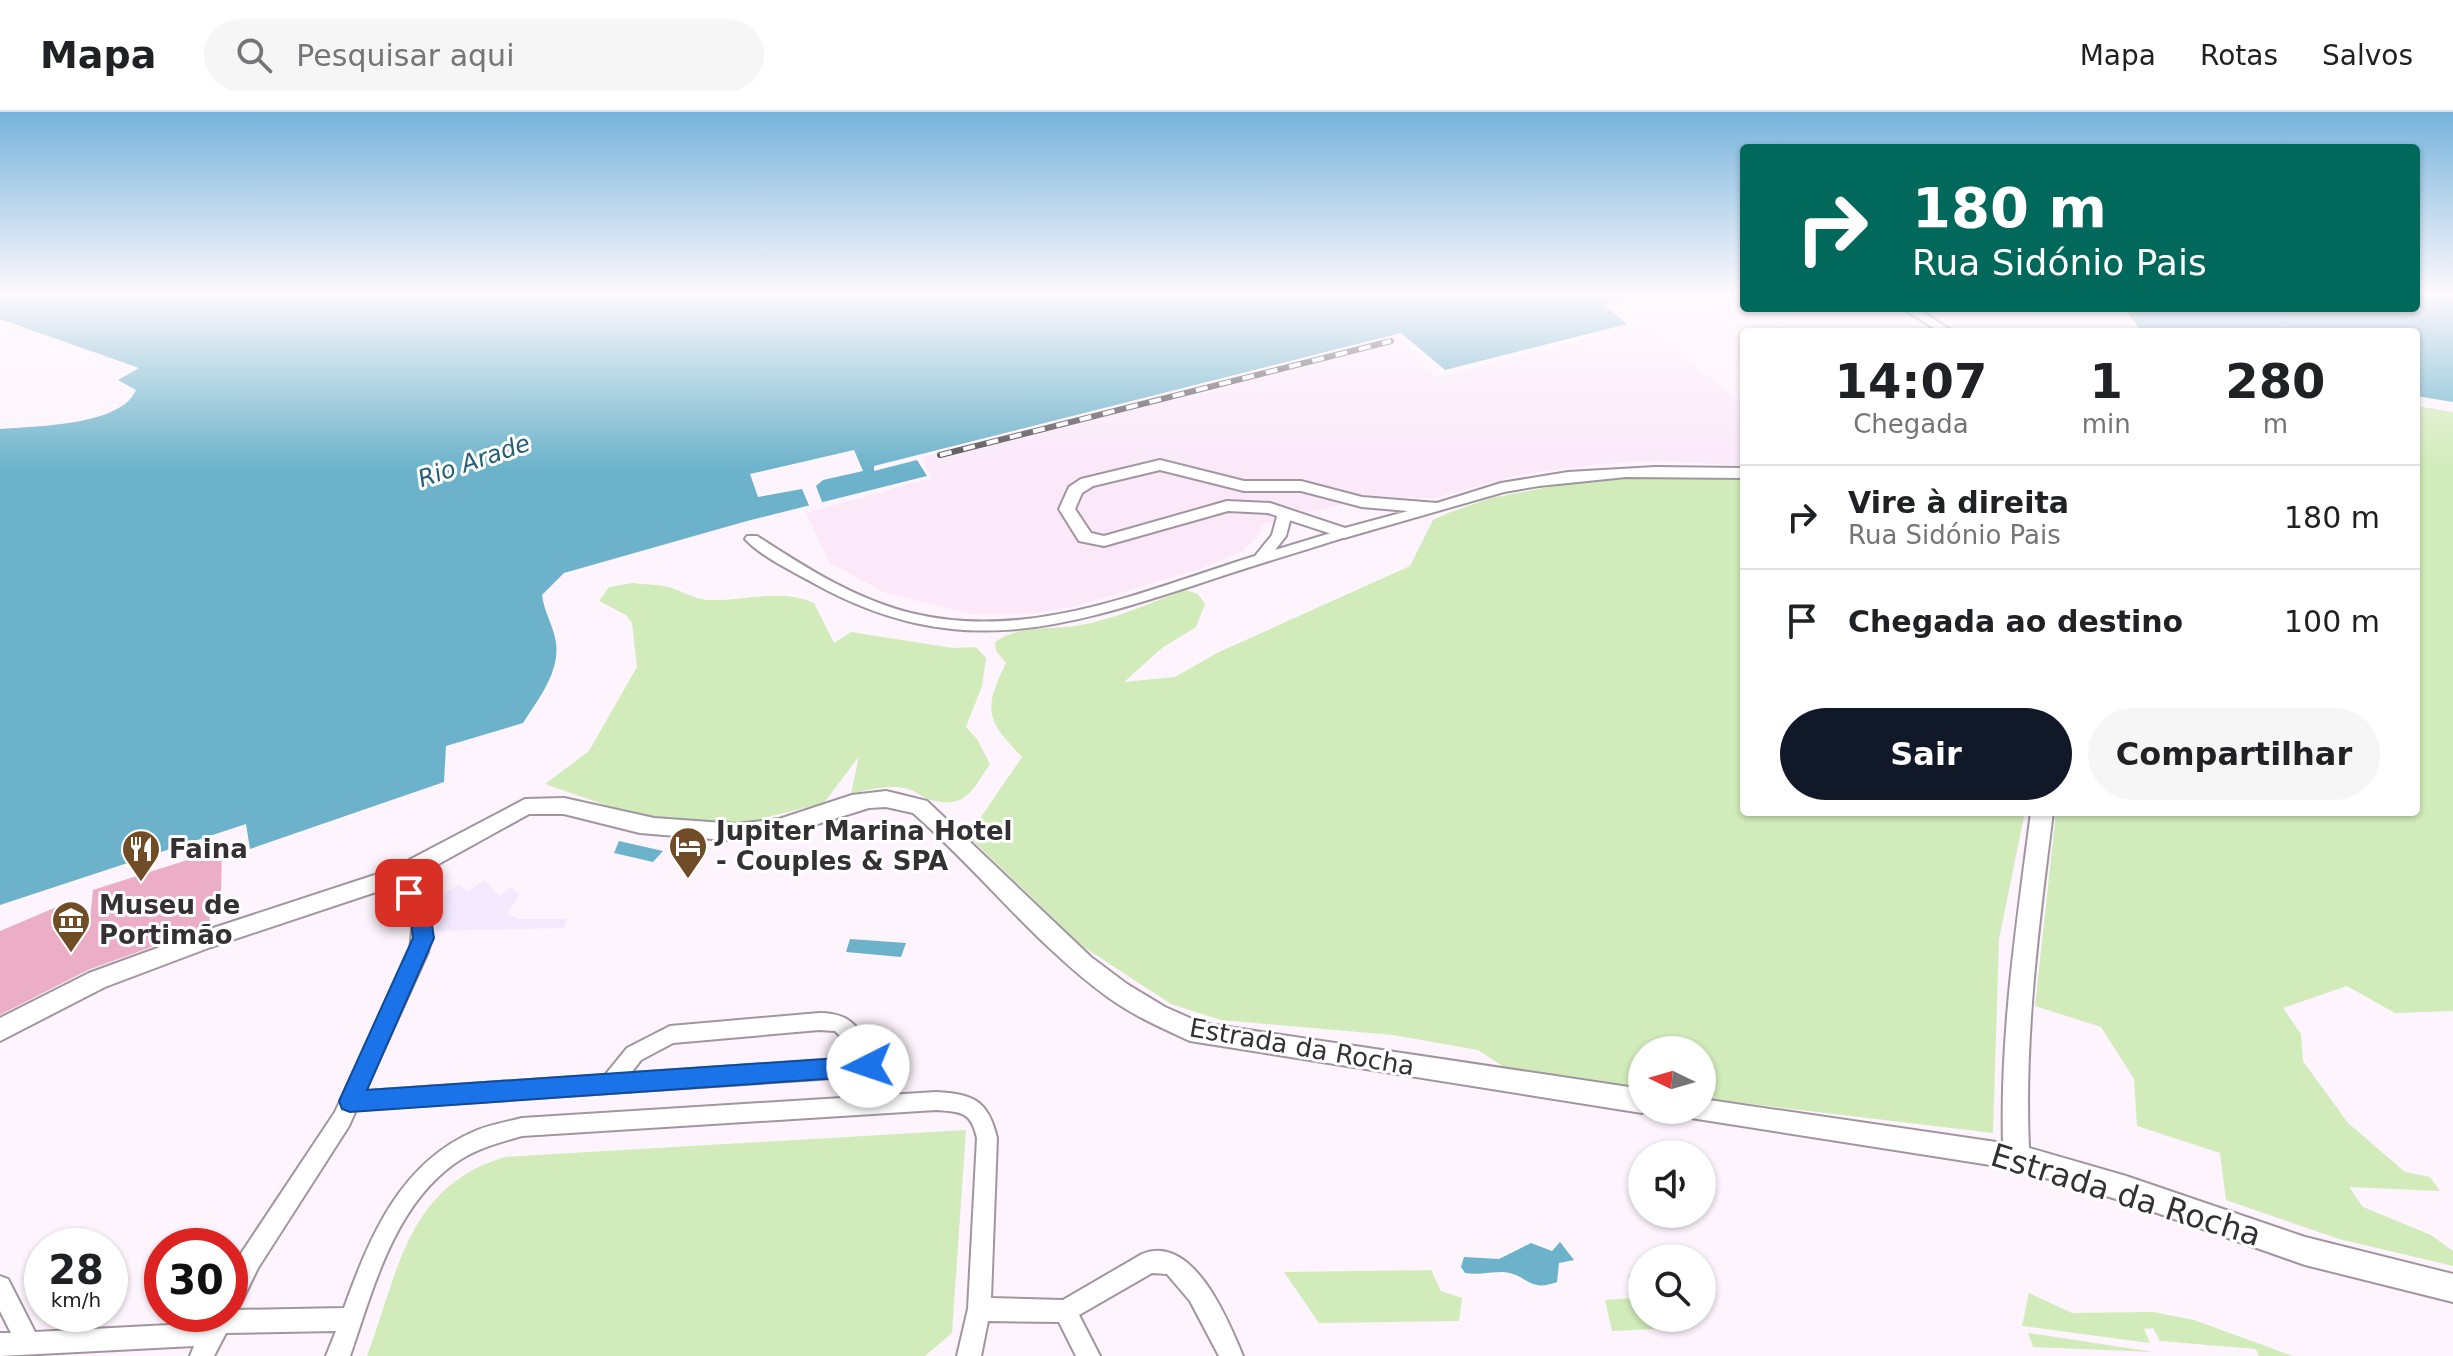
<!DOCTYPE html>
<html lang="pt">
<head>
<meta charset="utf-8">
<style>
  :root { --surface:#fff; --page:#f6f6f6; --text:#202124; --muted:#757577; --line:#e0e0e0; --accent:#111827 }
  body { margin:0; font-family:"DejaVu Sans",sans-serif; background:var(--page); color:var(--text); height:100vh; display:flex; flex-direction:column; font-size:30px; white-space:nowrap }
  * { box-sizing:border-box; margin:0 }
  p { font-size:26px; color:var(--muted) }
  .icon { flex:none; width:44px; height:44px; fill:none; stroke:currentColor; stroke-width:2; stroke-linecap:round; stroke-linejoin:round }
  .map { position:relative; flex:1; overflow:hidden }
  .panel { position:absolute; left:1740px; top:216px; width:680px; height:488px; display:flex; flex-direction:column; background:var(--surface); border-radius:8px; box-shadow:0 2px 6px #0004 }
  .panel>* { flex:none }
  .top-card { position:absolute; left:1740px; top:32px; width:680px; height:168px; border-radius:8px; box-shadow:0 2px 6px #0004; background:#00695c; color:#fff; overflow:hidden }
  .needle { width:52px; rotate:275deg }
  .fabs { position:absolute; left:1628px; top:924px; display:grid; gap:16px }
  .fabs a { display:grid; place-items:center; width:88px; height:88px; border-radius:50%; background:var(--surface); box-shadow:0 2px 6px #0004; font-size:40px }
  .speed { position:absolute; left:24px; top:1116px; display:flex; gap:16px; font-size:40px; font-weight:700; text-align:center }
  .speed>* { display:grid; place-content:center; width:104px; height:104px; border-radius:50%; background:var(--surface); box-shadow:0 2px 6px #0004; line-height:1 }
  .speed small { font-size:20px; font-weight:400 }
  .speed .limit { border:12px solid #d22; background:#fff; color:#111 }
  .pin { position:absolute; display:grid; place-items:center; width:68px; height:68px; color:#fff; margin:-34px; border-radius:16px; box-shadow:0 4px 12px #0006 }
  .me { position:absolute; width:88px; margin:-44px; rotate:266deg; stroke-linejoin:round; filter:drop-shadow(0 0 6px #0008) }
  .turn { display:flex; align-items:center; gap:28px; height:168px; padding:0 40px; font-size:36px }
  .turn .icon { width:104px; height:104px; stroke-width:2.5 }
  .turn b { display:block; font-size:56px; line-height:68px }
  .eta { display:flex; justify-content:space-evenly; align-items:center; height:136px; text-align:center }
  .eta b { font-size:48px; font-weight:700; line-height:56px }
  .action { display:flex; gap:16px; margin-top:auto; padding:16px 40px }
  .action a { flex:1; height:92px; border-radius:48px; background:var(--accent); color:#fff; font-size:32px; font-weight:700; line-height:92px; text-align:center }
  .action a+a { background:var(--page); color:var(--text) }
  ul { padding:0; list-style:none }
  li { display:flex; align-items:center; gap:24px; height:104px; padding:0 40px; border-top:2px solid var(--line) }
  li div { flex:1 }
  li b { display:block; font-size:30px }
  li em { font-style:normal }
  header { display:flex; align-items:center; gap:48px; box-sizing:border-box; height:112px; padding:0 40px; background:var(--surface); border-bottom:2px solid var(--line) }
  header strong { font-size:38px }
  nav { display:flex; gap:44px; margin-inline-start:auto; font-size:28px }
  .search { width:560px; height:72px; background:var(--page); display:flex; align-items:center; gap:20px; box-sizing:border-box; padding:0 28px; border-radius:44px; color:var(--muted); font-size:30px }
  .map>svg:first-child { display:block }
  .built { fill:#fbe9fa }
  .education { fill:#f3e9fe }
  .green { fill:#d1ebba }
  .water { fill:#6bb2ca }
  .pier { fill:#fef4fd }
  .building { fill:#ecaec6 }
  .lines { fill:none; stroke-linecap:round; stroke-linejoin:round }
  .minor-casing { stroke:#a196a0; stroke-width:4 }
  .tertiary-casing { stroke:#a196a0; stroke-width:4 }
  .minor { fill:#fff; fill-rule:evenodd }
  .tertiary { fill:#fff; fill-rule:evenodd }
  .rail-casing { stroke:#544f54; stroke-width:6 }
  .rail { stroke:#fff; stroke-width:4; stroke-dasharray:12; stroke-linecap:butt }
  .route { fill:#1a73e8; stroke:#114b97; stroke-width:2 }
  .labels { text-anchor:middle; stroke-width:6; stroke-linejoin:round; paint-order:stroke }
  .far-water-label { font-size:24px; font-style:italic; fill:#255f71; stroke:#fff }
  .poi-label { font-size:26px; font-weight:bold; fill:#343034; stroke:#fff; text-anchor:start }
  .street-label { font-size:26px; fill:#343034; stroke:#fff }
  .near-street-label { font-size:32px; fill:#343034; stroke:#fff }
</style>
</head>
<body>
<header>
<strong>Mapa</strong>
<div class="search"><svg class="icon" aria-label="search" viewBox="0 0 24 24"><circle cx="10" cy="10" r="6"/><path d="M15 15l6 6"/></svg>Pesquisar aqui</div>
<nav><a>Mapa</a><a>Rotas</a><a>Salvos</a></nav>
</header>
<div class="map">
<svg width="2453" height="1244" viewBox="0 0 2453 1244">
  <rect width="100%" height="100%" fill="#fef4fd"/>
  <!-- built -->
  <path class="built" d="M 1639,214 L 1744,291 L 1744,353 L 1653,349 L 1599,352 L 1519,363 L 1435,386 L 1372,385 L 1261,413 L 1260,421 L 1242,439 L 1200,457 L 1072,495 L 1028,502 L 970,502 L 886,481 L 830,451 L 806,401 L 932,366 L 922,345 L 1396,224 L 1437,265 Z"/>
  <!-- education -->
  <path class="education" d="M 484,768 L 499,784 L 511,775 L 520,782 L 507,802 L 519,807 L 567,807 L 564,816 L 436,819 L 438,811 L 431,791 L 459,772 L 467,780 Z"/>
  <!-- green -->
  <path class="green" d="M 2416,294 L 2453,300 L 2453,899 L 2395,901 L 2347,874 L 2283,896 L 2301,922 L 2303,949 L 2348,1011 L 2405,1060 L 2430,1065 L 2440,1079 L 2349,1075 L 2363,1095 L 2431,1123 L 2453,1139 L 2453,1154 L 2339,1127 L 2226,1088 L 2220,1041 L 2137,1014 L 2134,967 L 2101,915 L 2035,894 L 2056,700 L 2416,700 Z
    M 1665,364 L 1744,368 L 1744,700 L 2025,700 L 1999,827 L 1993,1021 L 1702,986 L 1702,938 L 1642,938 L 1642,979 L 1507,957 L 1478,938 L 1393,923 L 1221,908 L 1171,892 L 1082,834 L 968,724 L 1022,645 C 986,608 983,598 1006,551 L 996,539 L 995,530 C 1023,510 1058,520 1091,511 C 1123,503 1154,490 1185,478 L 1198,482 L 1205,492 L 1196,515 L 1162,536 L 1124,570 L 1175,565 L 1217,541 L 1410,454 L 1433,408 L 1448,401 L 1491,386 L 1560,373 L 1610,366 Z
    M 633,471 C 644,473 654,472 664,474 C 681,477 692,488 711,488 C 745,489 780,476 814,491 L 834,531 L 851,520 L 953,536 L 976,535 L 986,546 L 982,574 L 966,615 L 977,627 L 990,652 C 972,678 967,697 931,688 C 923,686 916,679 908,677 C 891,672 867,678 851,682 L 859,644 L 824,691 L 732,714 L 634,703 L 545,672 L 589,639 L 637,555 L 632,511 L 626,503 L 599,489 L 609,475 Z
    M 966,1018 L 952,1221 L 925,1244 L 367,1244 C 399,1158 407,1074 505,1045 Z
    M 1431,1158 L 1441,1179 L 1462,1186 L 1459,1209 L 1319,1211 L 1284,1160 Z
    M 1642,1158 L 1642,1206 L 1679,1206 L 1676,1216 L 1612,1219 L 1605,1188 L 1634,1186 L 1629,1163 Z
    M 2029,1181 L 2072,1201 L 2153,1200 L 2194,1208 L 2293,1244 L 2259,1244 L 2256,1237 L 2160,1229 L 2153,1216 L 2144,1217 L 2150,1231 L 2022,1214 Z
    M 2028,1221 L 2154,1240 L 2033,1235 Z"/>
  <!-- water -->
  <path class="water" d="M 0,184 L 1636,184 L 1604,193 L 1627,212 L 1445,258 L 1401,221 L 874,354 L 874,359 L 917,348 L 927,364 L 747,409 L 564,461 L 542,483 C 544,500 554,515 556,531 C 560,560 538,588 523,611 L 446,634 L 444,670 L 250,737 L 246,712 L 0,793 L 0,317 C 35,314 121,314 136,278 L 118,268 L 139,256 L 0,207 Z
    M 2416,184 L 2453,184 L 2453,290 L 2416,284 L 2416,220 L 2142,220 L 2124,196 L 2416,196 Z
    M 619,729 L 663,739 L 653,750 L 614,741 Z
    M 850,827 L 906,831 L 901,845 L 846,840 Z
    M 1560,1130 L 1574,1148 L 1559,1151 L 1557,1170 C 1528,1181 1528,1162 1503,1160 C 1490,1160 1478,1163 1465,1161 L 1461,1155 L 1464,1145 L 1499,1147 L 1531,1131 L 1552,1139 Z"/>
  <!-- pier -->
  <path class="pier" d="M 854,338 L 863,359 L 823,368 L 816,374 L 824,395 L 811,398 L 802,377 L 758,385 L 750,362 Z"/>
  <!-- building -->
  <path class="building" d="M 222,737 L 221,785 L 209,789 L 210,814 L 88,858 L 0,903 L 0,819 L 59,794 L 66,817 L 90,808 L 93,778 Z"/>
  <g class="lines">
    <!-- minor casing -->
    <g class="minor-casing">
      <path id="minor" d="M 1902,196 L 1916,196 L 1954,220 L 1940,220 Z
        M 1285,397 L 1292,401 L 1286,424 L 1275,438 L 1344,417 L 1351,421 L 1349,424 C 1299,440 1248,455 1198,472 C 1058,518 955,548 817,473 C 794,460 763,446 745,427 L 747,424 L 757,424 C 806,456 858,489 915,502 C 1032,529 1146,478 1255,444 L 1272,423 L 1278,401 Z
        M 398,757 L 404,759 C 422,786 436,807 428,840 L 365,979 L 605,963 L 627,936 L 670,914 L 819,901 C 840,901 854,907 863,926 L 851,946 L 868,945 L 875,948 L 878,954 L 875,960 L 834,966 L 356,998 L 349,1014 L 258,1156 L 238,1197 L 235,1198 L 344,1196 C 370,1124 400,1051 475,1019 C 489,1013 506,1010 522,1006 L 936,980 C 973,982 988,988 997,1026 L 991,1186 L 1063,1188 L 1142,1142 C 1193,1121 1228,1208 1243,1244 L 1219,1244 L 1190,1189 L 1167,1162 L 1152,1161 L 1079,1203 L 1100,1244 L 1076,1244 L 1059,1210 L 988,1209 L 981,1244 L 957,1244 L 968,1197 L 977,1026 C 971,999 961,1000 936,998 L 522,1024 C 498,1031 474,1037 454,1052 C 393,1096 373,1178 350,1244 L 326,1244 L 336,1219 L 226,1221 L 214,1244 L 190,1244 L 194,1234 L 0,1244 L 0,1221 L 11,1221 L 0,1199 L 0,1164 L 8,1167 L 35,1220 L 207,1211 L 212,1202 L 230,1202 L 230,1165 L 242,1140 L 335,1000 L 410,840 L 413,808 L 408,794 L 389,764 L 392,759 ZM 819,918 L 835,919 L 842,926 L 829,948 L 631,961 L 641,948 L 673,931 Z"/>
    </g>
    <!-- tertiary casing -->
    <g class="tertiary-casing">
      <path id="tertiary" d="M 1160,348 L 1244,369 L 1301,369 L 1362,385 L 1437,391 L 1501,371 L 1568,360 L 1655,355 L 1744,356 L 1744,366 L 1626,365 L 1539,374 L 1504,380 L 1344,426 L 1268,401 L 1228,399 L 1104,434 L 1079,429 L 1059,397 L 1069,375 L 1081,367 ZM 1160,358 L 1244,379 L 1301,379 L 1362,395 L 1408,399 L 1345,416 L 1270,391 L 1227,389 L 1104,424 L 1091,421 L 1075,397 L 1082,381 L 1093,374 Z
        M 886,679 L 927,689 L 1091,845 L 1127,872 L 1165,895 L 1201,911 L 1642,977 L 1642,998 L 1649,998 L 1642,1001 L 1190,929 C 1162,916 1134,904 1109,886 C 1036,833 980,760 913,701 L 886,695 L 869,696 L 779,724 L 724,728 L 640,721 L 564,702 L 529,702 L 406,770 L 211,835 L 105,875 L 0,929 L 0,906 L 89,861 L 204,819 L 390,758 L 525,687 L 564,686 L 654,706 L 737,712 L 779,707 L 852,683 Z
        M 2031,700 L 2053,700 C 2039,812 2024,923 2029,1036 L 2126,1064 L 2305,1125 L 2453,1162 L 2453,1190 L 2305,1153 L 2126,1090 L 2016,1057 L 1691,1006 L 1687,998 L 1702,998 L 1702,987 L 2003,1031 C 2000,920 2017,810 2031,700 Z"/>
    </g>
    <!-- minor -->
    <use href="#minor" class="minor"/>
    <!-- tertiary -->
    <use href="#tertiary" class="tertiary"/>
    <!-- rail casing -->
    <g class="rail-casing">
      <path id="rail" d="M 940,343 L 1391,229"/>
    </g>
    <!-- rail -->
    <use href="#rail" class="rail"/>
  </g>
  <!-- sky -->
  <linearGradient id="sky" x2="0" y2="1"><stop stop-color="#76b3dc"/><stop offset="0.51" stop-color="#fffafe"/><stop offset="1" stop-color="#fffafe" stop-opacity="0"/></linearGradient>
  <rect width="2453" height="358" fill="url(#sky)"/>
  <!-- route -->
  <path class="route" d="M 409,773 L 416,775 L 430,799 L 434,826 L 367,978 L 868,944 L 876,947 L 879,954 L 876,961 L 868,964 L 350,1000 L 342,997 L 339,989 L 413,826 L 410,800 L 399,781 Z"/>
  <!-- icons -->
  <defs>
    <g id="hotel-pin" transform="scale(2)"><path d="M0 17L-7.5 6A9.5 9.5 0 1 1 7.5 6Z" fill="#704d26" stroke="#fff"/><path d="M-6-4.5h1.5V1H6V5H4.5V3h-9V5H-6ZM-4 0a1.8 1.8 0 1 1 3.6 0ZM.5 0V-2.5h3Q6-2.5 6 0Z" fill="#fff"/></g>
    <g id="restaurant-pin" transform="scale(2)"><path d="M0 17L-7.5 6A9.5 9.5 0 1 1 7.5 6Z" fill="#704d26" stroke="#fff"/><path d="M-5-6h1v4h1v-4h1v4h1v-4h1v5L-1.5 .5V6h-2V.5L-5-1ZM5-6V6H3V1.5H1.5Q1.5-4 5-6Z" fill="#fff"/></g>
    <g id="museum-pin" transform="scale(2)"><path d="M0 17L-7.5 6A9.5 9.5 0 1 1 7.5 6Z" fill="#704d26" stroke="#fff"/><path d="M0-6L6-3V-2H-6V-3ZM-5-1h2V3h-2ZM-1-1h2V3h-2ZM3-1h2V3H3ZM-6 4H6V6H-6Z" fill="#fff"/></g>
  </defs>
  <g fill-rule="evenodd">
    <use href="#hotel-pin" x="688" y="734"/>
    <use href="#restaurant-pin" x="141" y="737"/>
    <use href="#museum-pin" x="71" y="808"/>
  </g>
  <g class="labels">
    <!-- far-water labels -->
    <g class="far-water-label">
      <text transform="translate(474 349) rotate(-19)" y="8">Rio Arade</text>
    </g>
    <!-- poi labels -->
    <g class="poi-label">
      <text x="716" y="728">Jupiter Marina Hotel<tspan x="716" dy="30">- Couples &amp; SPA</tspan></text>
      <text x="169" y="746">Faina</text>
      <text x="99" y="802">Museu de<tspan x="99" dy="30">Portimão</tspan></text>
    </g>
    <!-- street labels -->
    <g class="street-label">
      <text transform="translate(1302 935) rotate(10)" y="9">Estrada da Rocha</text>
    </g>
    <!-- near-street labels -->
    <g class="near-street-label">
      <text transform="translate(2126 1083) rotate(17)" y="11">Estrada da Rocha</text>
    </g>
  </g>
</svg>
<div class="fabs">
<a><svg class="needle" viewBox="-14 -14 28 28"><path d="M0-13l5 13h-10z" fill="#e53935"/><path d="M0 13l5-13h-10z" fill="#757577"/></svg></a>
<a><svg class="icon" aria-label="sound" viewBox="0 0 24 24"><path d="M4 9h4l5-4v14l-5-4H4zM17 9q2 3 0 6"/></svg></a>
<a><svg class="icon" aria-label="search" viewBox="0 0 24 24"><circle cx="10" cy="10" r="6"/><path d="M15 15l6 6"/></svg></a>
</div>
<div class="speed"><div>28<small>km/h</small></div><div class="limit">30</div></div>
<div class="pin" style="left:409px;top:781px;background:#d93025"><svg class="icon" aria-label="arrive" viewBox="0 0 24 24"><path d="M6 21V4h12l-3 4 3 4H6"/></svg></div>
<svg class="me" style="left:868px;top:954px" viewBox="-20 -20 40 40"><circle r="19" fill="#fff"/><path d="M0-13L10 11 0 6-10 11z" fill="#1a73e8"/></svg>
<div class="top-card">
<div class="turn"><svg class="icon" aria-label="right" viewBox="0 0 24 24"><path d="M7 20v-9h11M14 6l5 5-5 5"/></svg><div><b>180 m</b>Rua Sidónio Pais</div></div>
</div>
<section class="panel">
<div class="eta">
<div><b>14:07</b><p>Chegada</p></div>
<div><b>1</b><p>min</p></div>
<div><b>280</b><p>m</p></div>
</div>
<ul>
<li><svg class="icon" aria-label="right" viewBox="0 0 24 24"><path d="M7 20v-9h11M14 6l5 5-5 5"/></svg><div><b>Vire à direita</b><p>Rua Sidónio Pais</p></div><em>180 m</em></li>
<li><svg class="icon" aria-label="arrive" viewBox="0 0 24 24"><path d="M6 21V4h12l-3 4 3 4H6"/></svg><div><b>Chegada ao destino</b></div><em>100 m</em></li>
</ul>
<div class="action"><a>Sair</a><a>Compartilhar</a></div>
</section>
</div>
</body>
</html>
